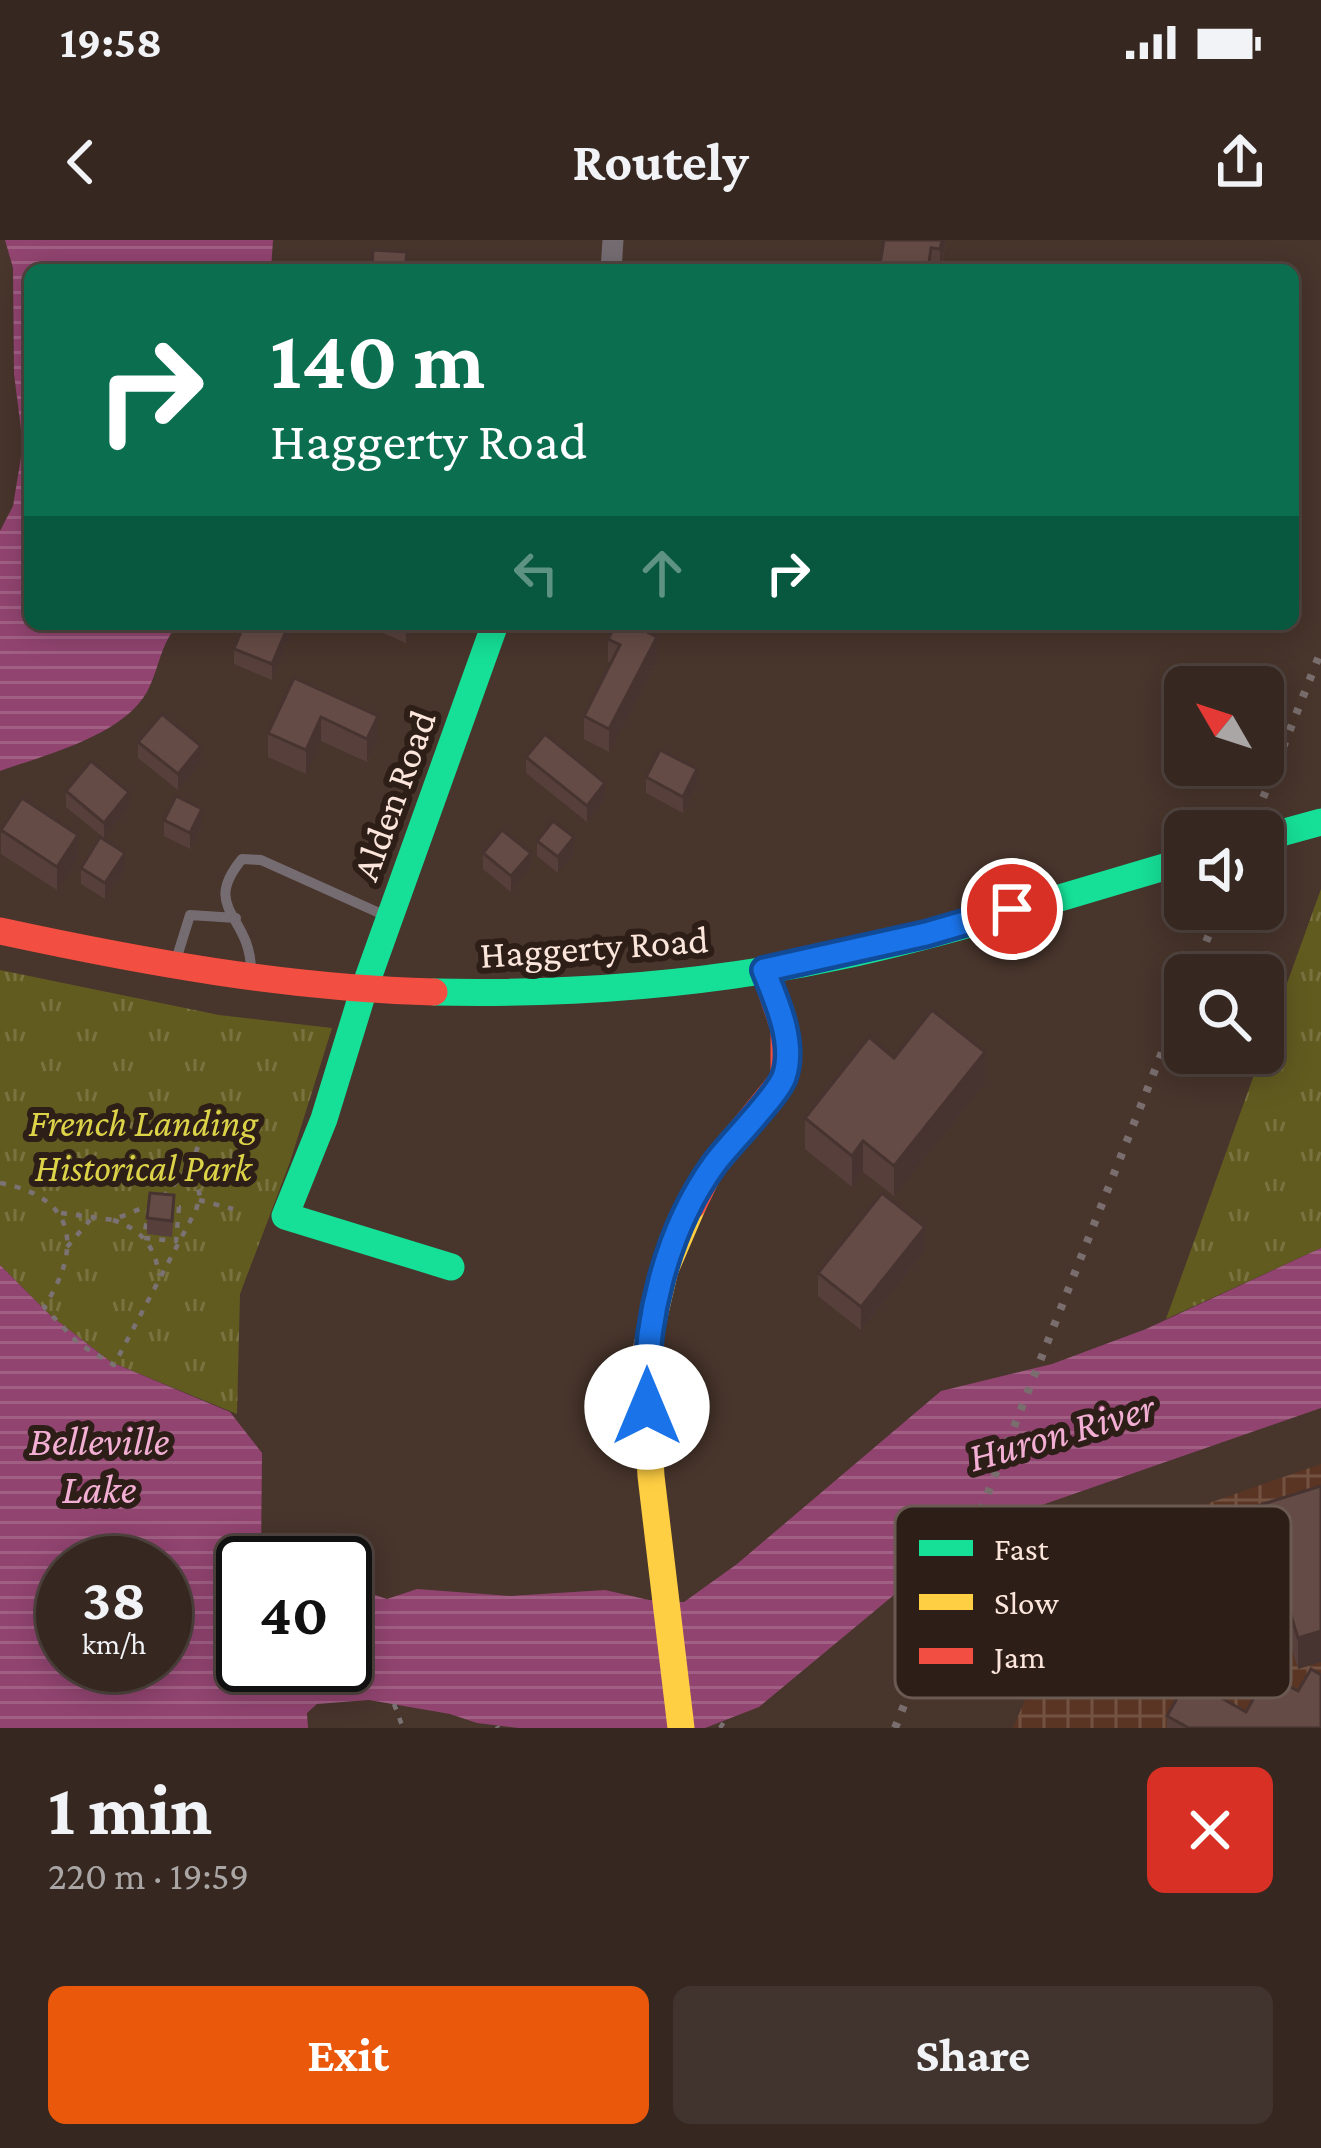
<!DOCTYPE html>
<html lang="en">
<head>
<meta charset="utf-8">
<style>
  :root { --surface:#362821; --page:#41342e; --text:#f1f3f6; --muted:#aaa6a5; --line:#50443f; --accent:#ea580c }
  body { margin:0; font-family:"Crimson Pro",serif; background:var(--page); color:var(--text); height:100vh; display:flex; flex-direction:column; font-size:45px; white-space:nowrap }
  * { box-sizing:border-box; margin:0 }
  p { font-size:39px; color:var(--muted) }
  .icon { flex:none; width:66px; height:66px; fill:none; stroke:currentColor; stroke-width:2; stroke-linecap:round; stroke-linejoin:round }
  .map { position:relative; height:1488px; overflow:hidden }
  .sheet { display:flex; flex-direction:column; background:var(--surface); flex:1 }
  .sheet>* { flex:none }
  .banner { position:absolute; left:24px; top:24px; width:1275px; height:366px; border-radius:18px; box-shadow:0 6px 30px #0003,0 0 0 3px var(--line); background:#0b6e4f; color:#fff; overflow:hidden }
  .needle { width:78px; rotate:309deg }
  .buttons { position:absolute; left:1164px; top:426px; display:grid; gap:24px }
  .buttons a { display:grid; place-items:center; width:120px; height:120px; border-radius:18px; background:var(--surface); box-shadow:0 6px 30px #0003,0 0 0 3px var(--line); font-size:60px }
  .speed { position:absolute; left:36px; top:1296px; display:flex; gap:24px; font-size:60px; font-weight:700; text-align:center }
  .speed>* { display:grid; place-content:center; width:156px; height:156px; border-radius:50%; background:var(--surface); box-shadow:0 6px 30px #0003,0 0 0 3px var(--line); line-height:1 }
  .speed small { font-size:30px; font-weight:400 }
  .speed .limit { border:6px solid #111; border-radius:18px; background:#fff; color:#111 }
  .pin { position:absolute; display:grid; place-items:center; width:102px; height:102px; color:#fff; margin:-51px; border:6px solid #fff; border-radius:50%; box-shadow:0 3px 12px #0007 }
  .me { position:absolute; width:132px; margin:-66px; rotate:0deg; stroke-linejoin:round; filter:drop-shadow(0 0 9px #0008) }
  .turn { display:flex; align-items:center; gap:42px; height:252px; padding:0 48px; font-size:54px }
  .turn .icon { width:156px; height:156px; stroke-width:2.5 }
  .turn b { display:block; font-size:84px; line-height:102px }
  .lanes { display:flex; align-items:center; height:114px; padding:0 48px; background:#0003; justify-content:center; gap:60px; direction:ltr }
  .lanes .off { opacity:.35 }
  .round { display:grid; place-items:center; flex:none; width:126px; height:126px; border-radius:18px; background:var(--page) }
  .head { display:flex; align-items:center; justify-content:space-between; height:204px; padding:0 48px }
  h1 { font-size:72px; font-weight:700; line-height:90px }
  .action { display:flex; gap:24px; margin-top:auto; padding:24px 48px }
  .action a { flex:1; height:138px; border-radius:18px; background:var(--accent); color:#fff; font-size:48px; font-weight:700; line-height:138px; text-align:center }
  .action a+a { background:var(--page); color:var(--text) }
  .status { display:flex; justify-content:space-between; align-items:center; height:84px; padding:0 60px; background:var(--surface); direction:ltr }
  .status svg { height:33px; fill:currentColor }
  header { display:flex; justify-content:space-between; align-items:center; height:156px; padding:0 48px; background:var(--surface); font-size:54px; font-weight:700 }
  .map>svg:first-child { display:block }
  .industrial { fill:url(#industrial-grid) }
  .park { fill:url(#park-tufts) }
  .water { fill:url(#water-rules); fill-rule:evenodd }
  .lines { fill:none; stroke-linecap:round; stroke-linejoin:round }
  .path { stroke:#7b7274; stroke-width:4.5; stroke-dasharray:6 9; stroke-linecap:butt }
  .lane { stroke:#756c72; stroke-width:10 }
  .street { stroke:#756c72; stroke-width:21 }
  .fast { stroke:#16e098; stroke-width:27 }
  .slow { stroke:#ffcf43; stroke-width:27 }
  .jam { stroke:#f24e42; stroke-width:27 }
  .rail { stroke:#796e6d; stroke-width:8; stroke-dasharray:6 12; stroke-linecap:butt }
  .wall { fill:#57403c }
  .shaded-wall { fill:#473431 }
  .building { fill:#654b46; stroke:#473431; stroke-width:3 }
  .route-casing { stroke:#114b97; stroke-width:30 }
  .route { stroke:#1a73e8; stroke-width:21 }
  .labels { text-anchor:middle; stroke-width:12; stroke-linejoin:round; paint-order:stroke }
  .street-label { font-size:39px; fill:#fce6dc; stroke:#2d1e17 }
  .park-label { font-size:39px; font-style:italic; fill:#ddd349; stroke:#2d1e17 }
  .water-label { font-size:42px; font-style:italic; fill:#f2aed3; stroke:#2d1e17 }
  .key { fill:#2d1e17; stroke:#6b5a52; stroke-width:3 }
  .key-label { font-size:33px; fill:#fce6dc }
</style>
</head>
<body>
<div class="status"><b>19:58</b><svg viewBox="0 0 49 12"><path d="M0 12V9h3v3zM5 12V6h3v6zM10 12V3h3v9zM15 12V0h3v12zM26 1h20v11H26zM47 4h2v5h-2z"/></svg></div>
<header><svg class="icon" aria-label="back" viewBox="0 0 24 24"><path d="M15 5l-7 7 7 7"/></svg>Routely<svg class="icon" aria-label="share" viewBox="0 0 24 24"><path d="M12 15V3M7 8l5-5 5 5M5 13v7h14v-7"/></svg></header>
<div class="map">
<svg width="1321" height="1488" viewBox="0 0 1321 1488">
  <defs>
    <pattern id="industrial-grid" width="8" height="8" patternUnits="userSpaceOnUse" patternTransform="scale(3)"><rect width="8" height="8" fill="#5b3523"/><path d="M0 4h8M4 0v8" fill="none" stroke="#735242"/></pattern>
    <pattern id="park-tufts" width="24" height="20" patternUnits="userSpaceOnUse" patternTransform="scale(3)"><rect width="24" height="20" fill="#625b20"/><path d="M3 7l-1-3M5 7V3M7 7l1-3M15 17l-1-3M17 17v-4M19 17l1-3" fill="none" stroke="#797340"/></pattern>
    <pattern id="water-rules" width="6" height="5" patternUnits="userSpaceOnUse" patternTransform="scale(3)"><rect width="6" height="5" fill="#914470"/><path d="M0 2.5h6" fill="none" stroke="#a15f84"/></pattern>
  </defs>
  <rect width="100%" height="100%" fill="#48352c"/>
  <!-- industrial -->
  <path class="industrial" d="M 1321,1224 L 1321,1488 L 1013,1488 L 1092,1304 Z"/>
  <!-- park -->
  <path class="park" d="M 1321,649 L 1321,1008 L 1166,1079 Z
    M 0,730 L 219,775 L 332,788 L 290,922 L 240,1054 L 237,1174 L 111,1122 L 50,1075 L 0,1025 Z"/>
  <!-- water -->
  <path class="water" d="M 5,0 L 273,0 L 271,30 L 30,30 L 30,384 L 178,384 C 159,407 160,427 147,452 C 122,496 45,515 0,531 L 0,291 L 13,266 L 23,205 L 14,134 L 13,28 Z
    M 1321,1008 L 1321,1168 L 987,1284 L 918,1335 L 759,1467 L 705,1488 L 518,1488 L 477,1483 L 450,1474 L 369,1460 L 317,1464 L 307,1473 L 308,1488 L 0,1488 L 0,1025 L 50,1075 L 111,1122 L 230,1172 L 262,1213 L 261,1318 L 275,1323 L 243,1323 L 243,1425 L 345,1425 L 345,1345 L 387,1359 L 417,1349 L 510,1356 L 605,1350 L 649,1360 L 684,1362 L 737,1324 L 941,1151 L 1052,1124 L 1146,1089 ZM 63,1323 L 165,1323 L 165,1425 L 63,1425 Z"/>
  <g class="lines">
    <!-- path -->
    <path class="path" d="M 0,943 C 76,957 83,1007 44,1067 L 79,1104 L 114,1125 L 196,970 L 200,956 L 191,925 L 206,885
      M 163,957 L 191,925
      M 199,960 L 233,969
      M 149,966 L 179,967 L 176,1001 L 144,998 Z
      M 61,973 L 113,980 L 154,963
      M 113,980 C 141,989 155,1006 159,1035
      M 67,1007 L 90,980
      M 394,1464 L 403,1488
      M 497,1486 L 498,1488
      M 720,1488 L 724,1482"/>
    <!-- lane -->
    <path class="lane" d="M 176,720 L 190,675 L 236,678
      M 251,731 C 251,674 200,670 242,619 L 261,620 L 386,676"/>
    <!-- street -->
    <path class="street" d="M 611,30 L 613,0"/>
    <!-- fast -->
    <path class="fast" d="M 1263,598 L 1321,582
      M 434,752 C 574,755 714,744 851,714 C 964,689 1074,653 1185,621
      M 451,1027 L 285,976 L 324,879 L 363,752 L 495,384"/>
    <!-- slow -->
    <path class="slow" d="M 681,1488 L 651,1236 L 645,1133 L 647,1106 L 665,1030 L 693,965"/>
    <!-- jam -->
    <path class="jam" d="M 0,691 C 143,722 287,748 434,752
      M 693,965 L 711,928 L 784,838 L 784,789 L 764,730"/>
    <!-- rail -->
    <path class="rail" d="M 1250,591 L 1321,411
      M 1193,735 L 1219,669
      M 895,1488 L 1185,754"/>
  </g>
  <!-- wall -->
  <path class="wall" d="M 884,0 L 946,0 L 941,30 L 879,30 Z
    M 290,384 L 290,397 L 272,440 L 234,424 L 234,409 Z
    M 362,384 L 414,384 L 406,403 Z
    M 608,399 L 657,421 L 609,512 L 584,499 L 584,476 L 611,423 L 608,422 Z
    M 294,438 L 378,500 L 367,522 L 321,501 L 306,534 L 268,517 L 268,493 Z
    M 138,502 L 201,522 L 178,550 L 138,518 Z
    M 526,517 L 605,559 L 587,582 L 526,533 Z
    M 646,537 L 697,545 L 683,573 L 646,553 Z
    M 66,551 L 129,567 L 104,598 L 66,567 Z
    M 164,580 L 202,585 L 190,609 L 164,596 Z
    M 1,590 L 78,619 L 57,650 L 1,614 Z
    M 537,601 L 574,613 L 558,633 L 537,616 Z
    M 483,613 L 531,628 L 511,652 L 483,629 Z
    M 81,628 L 125,629 L 105,659 L 81,644 Z
    M 894,818 L 985,843 L 894,956 L 863,932 L 852,947 L 805,909 L 805,878 Z
    M 174,971 L 172,997 L 147,994 L 147,978 Z
    M 925,1011 L 861,1090 L 818,1056 L 818,1033 Z
    M 1321,1246 L 1321,1422 L 1298,1429 L 1257,1297 L 1257,1266 Z
    M 1167,1476 L 1321,1488 L 1167,1488 Z"/>
  <!-- shaded-wall -->
  <path class="shaded-wall" d="M 942,0 L 946,0 L 940,30 L 940,9 Z
    M 289,384 L 290,397 L 272,440 L 272,424 Z
    M 406,384 L 414,384 L 406,403 Z
    M 657,397 L 657,421 L 609,512 L 609,489 Z
    M 378,476 L 378,500 L 367,522 L 367,499 Z
    M 321,477 L 321,501 L 306,534 L 306,510 Z
    M 201,506 L 201,522 L 178,550 L 178,534 Z
    M 697,529 L 697,545 L 683,573 L 683,557 Z
    M 605,543 L 605,559 L 587,582 L 587,566 Z
    M 129,552 L 129,567 L 104,598 L 104,583 Z
    M 202,569 L 202,585 L 190,609 L 190,593 Z
    M 78,595 L 78,619 L 57,650 L 57,627 Z
    M 574,597 L 574,613 L 558,633 L 558,617 Z
    M 125,613 L 125,629 L 105,659 L 105,643 Z
    M 531,613 L 531,628 L 511,652 L 511,636 Z
    M 985,812 L 985,843 L 894,956 L 894,926 Z
    M 863,901 L 863,932 L 852,947 L 852,916 Z
    M 925,987 L 925,1011 L 861,1090 L 861,1067 Z
    M 1321,1391 L 1321,1422 L 1298,1429 L 1298,1398 Z"/>
  <!-- building -->
  <path class="building" d="M 884,0 L 942,0 L 940,9 L 931,8 L 928,30 L 879,30 Z
    M 373,10 L 407,12 L 405,30 L 372,30 Z
    M 244,384 L 289,384 L 272,424 L 234,409 Z
    M 616,384 L 631,384 L 657,397 L 609,489 L 584,476 L 620,405 L 608,399 Z
    M 294,438 L 378,476 L 367,499 L 321,477 L 306,510 L 268,493 Z
    M 162,474 L 201,506 L 178,534 L 138,502 Z
    M 545,494 L 605,543 L 587,566 L 526,517 Z
    M 660,510 L 697,529 L 683,557 L 646,537 Z
    M 91,521 L 129,552 L 104,583 L 66,551 Z
    M 176,556 L 202,569 L 190,593 L 164,580 Z
    M 22,558 L 78,595 L 57,627 L 1,590 Z
    M 553,581 L 574,597 L 558,617 L 537,601 Z
    M 502,590 L 531,613 L 511,636 L 483,613 Z
    M 100,597 L 125,613 L 105,643 L 81,628 Z
    M 932,770 L 985,812 L 894,926 L 863,901 L 852,916 L 805,878 L 869,797 L 894,818 Z
    M 150,953 L 174,955 L 172,981 L 147,978 Z
    M 882,953 L 925,987 L 861,1067 L 818,1033 Z
    M 1321,1246 L 1321,1391 L 1298,1398 L 1257,1266 Z
    M 1311,1429 L 1321,1435 L 1321,1488 L 1189,1488 L 1167,1476 L 1188,1439 L 1246,1472 L 1267,1434 L 1298,1451 Z"/>
  <g class="lines">
    <!-- route casing -->
    <g class="route-casing">
      <path id="route" d="M 647,1167 C 643,1085 666,990 715,923 C 731,902 777,856 784,837 C 796,803 776,760 764,730 L 926,694 L 1012,669"/>
    </g>
    <!-- route -->
    <use href="#route" class="route"/>
  </g>
  <g class="labels">
    <!-- street labels -->
    <g class="street-label">
      <text transform="translate(393 555) rotate(-70)" y="14">Alden Road</text>
      <text transform="translate(594 706) rotate(-4)" y="14">Haggerty Road</text>
    </g>
    <!-- park labels -->
    <g class="park-label">
      <text x="143" y="896">French Landing<tspan x="143" dy="45">Historical Park</tspan></text>
    </g>
    <!-- water labels -->
    <g class="water-label">
      <text transform="translate(1061 1191) rotate(-16)" y="15">Huron River</text>
      <text x="99" y="1215">Belleville<tspan x="99" dy="48">Lake</tspan></text>
    </g>
  </g>
  <!-- legend -->
  <rect x="895" y="1266" width="396" height="192" rx="18" class="key"/>
  <rect x="919" y="1300" width="54" height="16" fill="#16e098"/>
  <rect x="919" y="1354" width="54" height="16" fill="#ffcf43"/>
  <rect x="919" y="1408" width="54" height="16" fill="#f24e42"/>
  <g class="key-label">
    <text x="994" y="1320">Fast</text>
    <text x="994" y="1374">Slow</text>
    <text x="994" y="1428">Jam</text>
  </g>
</svg>
<div class="buttons">
<a><svg class="needle" viewBox="-14 -14 28 28"><path d="M0-13l5 13h-10z" fill="#e53935"/><path d="M0 13l5-13h-10z" fill="#aaa6a5"/></svg></a>
<a><svg class="icon" aria-label="sound" viewBox="0 0 24 24"><path d="M4 9h4l5-4v14l-5-4H4zM17 9q2 3 0 6"/></svg></a>
<a><svg class="icon" aria-label="search" viewBox="0 0 24 24"><circle cx="10" cy="10" r="6"/><path d="M15 15l6 6"/></svg></a>
</div>
<div class="speed"><div>38<small>km/h</small></div><div class="limit">40</div></div>
<div class="pin" style="left:1012px;top:669px;background:#d93025"><svg class="icon" aria-label="arrive" viewBox="0 0 24 24"><path d="M6 21V4h12l-3 4 3 4H6"/></svg></div>
<svg class="me" style="left:647px;top:1167px" viewBox="-20 -20 40 40"><circle r="19" fill="#fff"/><path d="M0-13L10 11 0 6-10 11z" fill="#1a73e8"/></svg>
<div class="banner">
<div class="turn"><svg class="icon" aria-label="right" viewBox="0 0 24 24"><path d="M7 20v-9h11M14 6l5 5-5 5"/></svg><div><b>140 m</b>Haggerty Road</div></div>
<div class="lanes"><svg class="icon off" aria-label="left" viewBox="0 0 24 24"><path d="M17 20v-9H6M10 6l-5 5 5 5"/></svg><svg class="icon off" aria-label="ahead" viewBox="0 0 24 24"><path d="M12 20V5M6 11l6-6 6 6"/></svg><svg class="icon" aria-label="right" viewBox="0 0 24 24"><path d="M7 20v-9h11M14 6l5 5-5 5"/></svg></div>
</div>
</div>
<section class="sheet">
<div class="head"><div><h1>1 min</h1><p>220 m · 19:59</p></div><a class="round" style="background:#d93025;color:#fff"><svg class="icon" aria-label="close" viewBox="0 0 24 24"><path d="M6 6l12 12M18 6L6 18"/></svg></a></div>
<div class="action"><a>Exit</a><a>Share</a></div>
</section>
</body>
</html>
